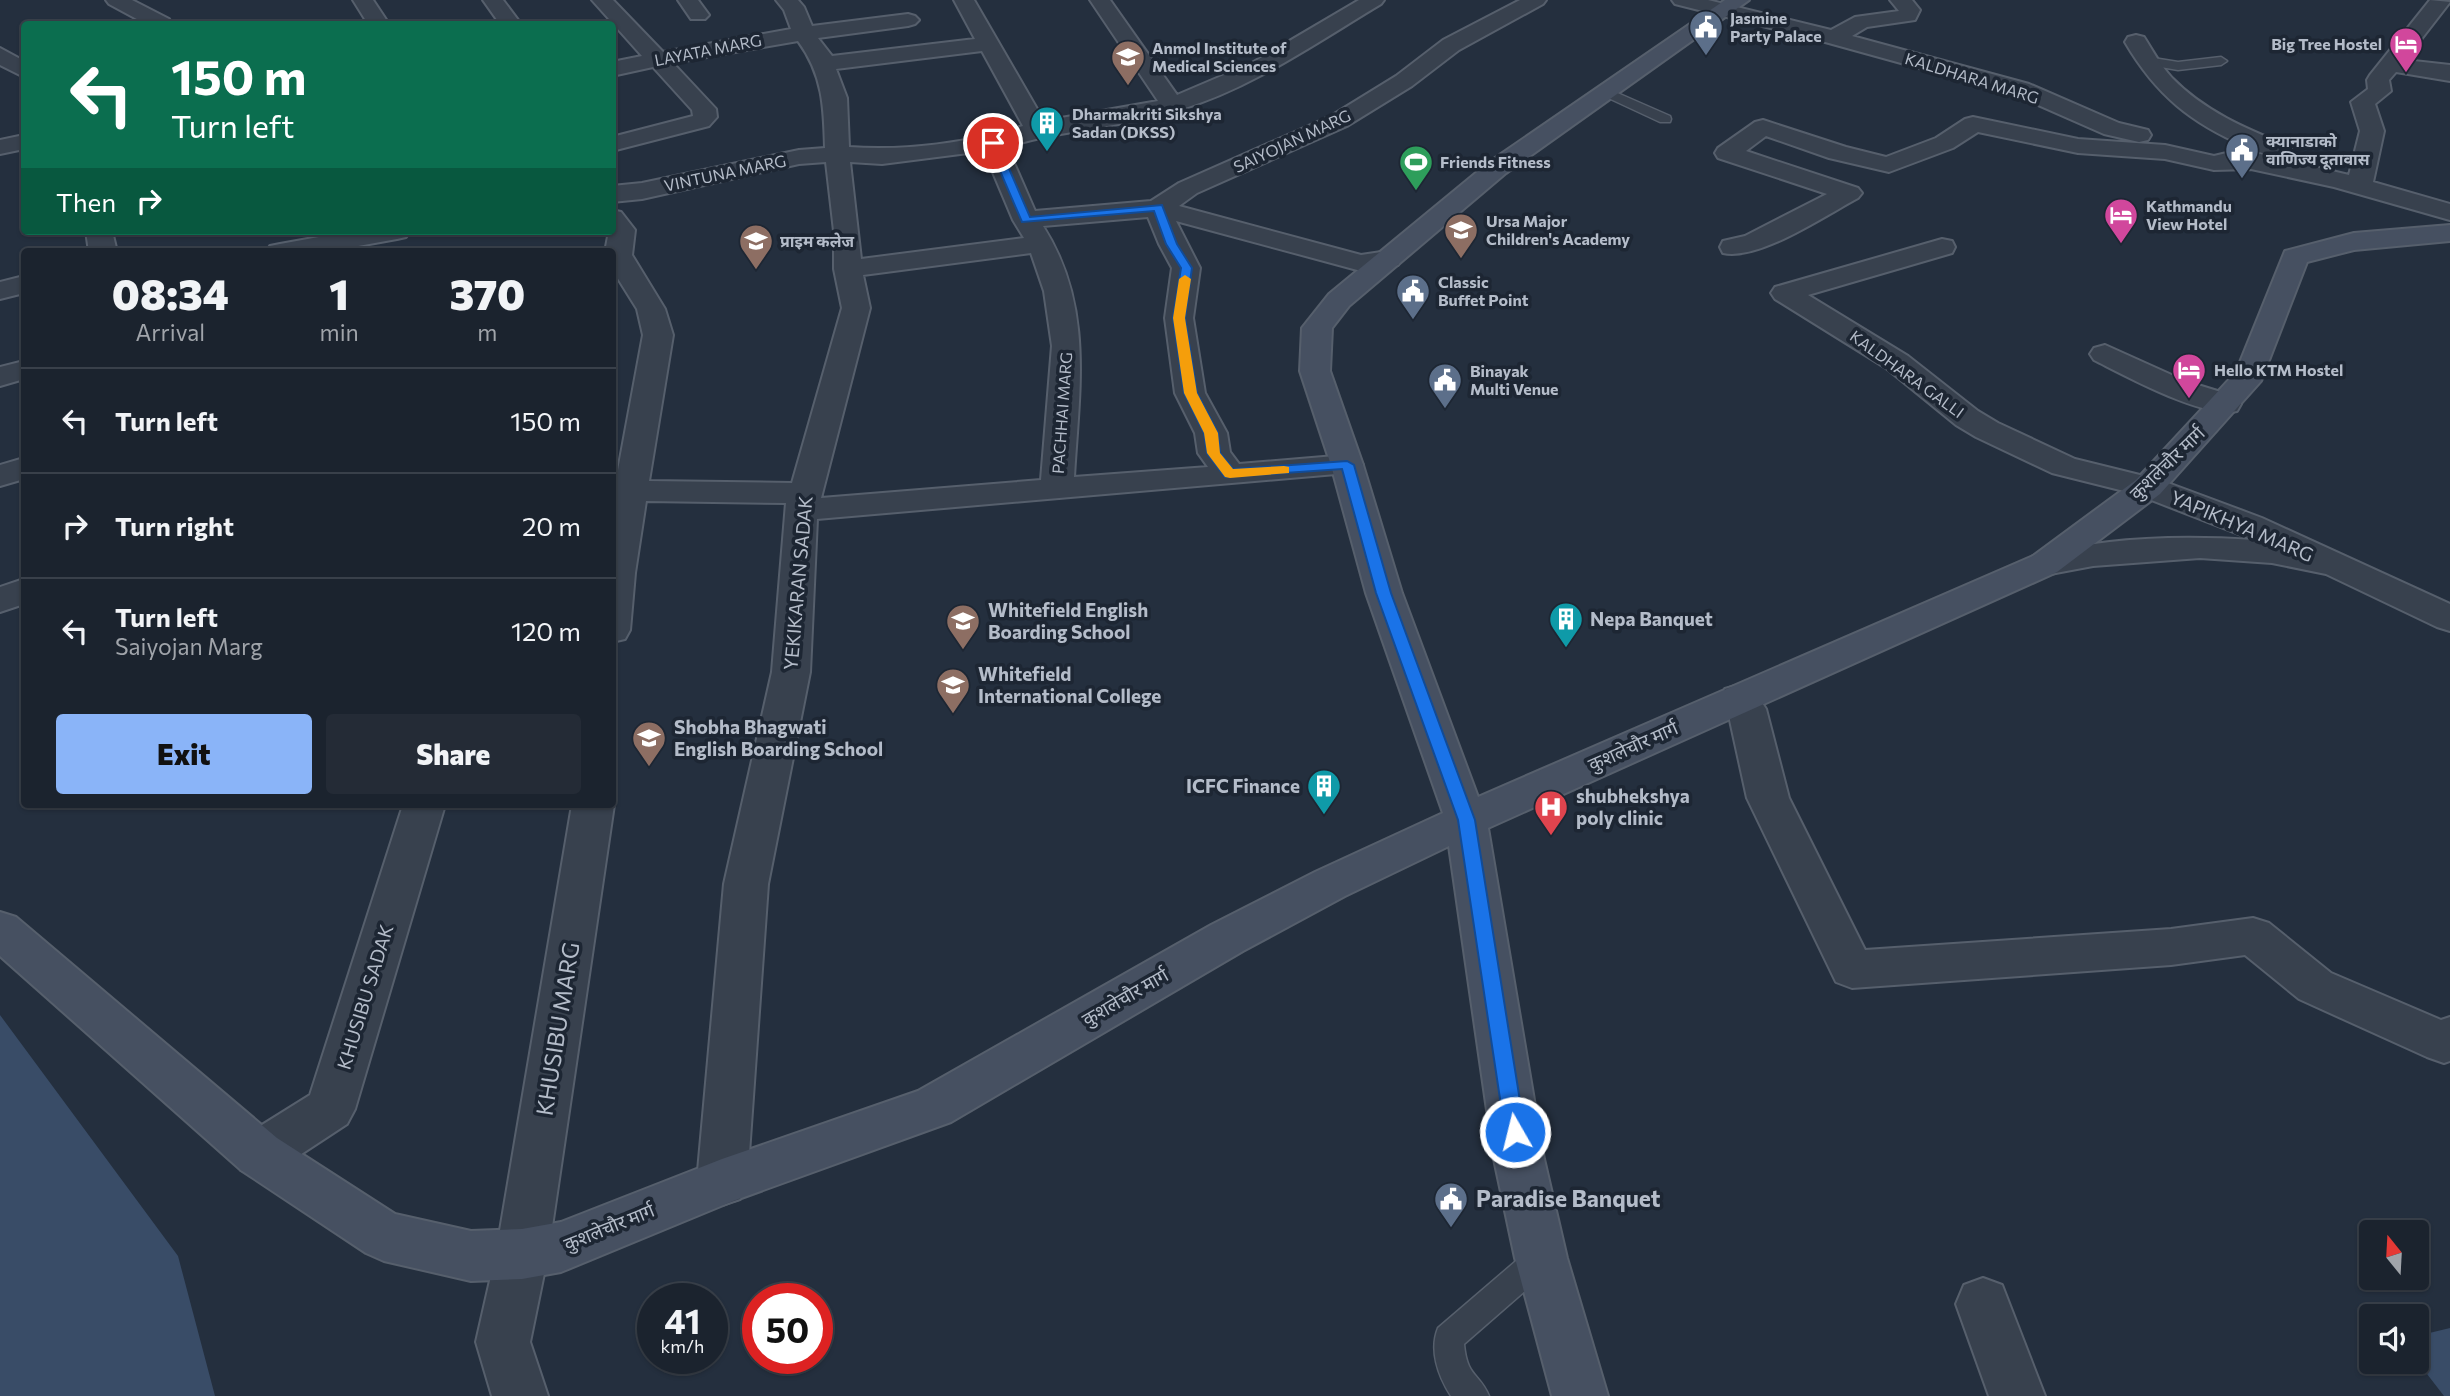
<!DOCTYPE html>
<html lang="en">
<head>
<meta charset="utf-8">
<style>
  :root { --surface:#1b232e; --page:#242b36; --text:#f1f3f6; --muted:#a0a4aa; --line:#39404a; --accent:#8ab4f8 }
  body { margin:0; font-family:Commissioner,"Noto Sans Devanagari",sans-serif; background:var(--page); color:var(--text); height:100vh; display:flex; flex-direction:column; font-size:26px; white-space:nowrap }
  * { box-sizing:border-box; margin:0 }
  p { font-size:23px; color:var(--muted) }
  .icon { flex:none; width:38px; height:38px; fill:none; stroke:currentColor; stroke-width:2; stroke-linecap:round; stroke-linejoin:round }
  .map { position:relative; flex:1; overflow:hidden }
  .side { position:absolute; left:21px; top:248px; width:595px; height:560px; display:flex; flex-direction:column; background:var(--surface); border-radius:7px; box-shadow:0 2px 5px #0004,0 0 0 2px var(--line) }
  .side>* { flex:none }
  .banner { position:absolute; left:21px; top:21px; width:595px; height:214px; border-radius:7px; box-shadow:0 2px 5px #0004,0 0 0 2px var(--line); background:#0b6e4f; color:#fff; overflow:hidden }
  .needle { width:46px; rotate:342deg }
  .tools { position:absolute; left:2359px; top:1220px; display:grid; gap:14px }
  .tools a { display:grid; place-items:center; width:70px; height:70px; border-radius:7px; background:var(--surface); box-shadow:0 2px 5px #0004,0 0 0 2px var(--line); font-size:35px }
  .speed { position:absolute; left:637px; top:1283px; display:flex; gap:14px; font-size:35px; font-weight:700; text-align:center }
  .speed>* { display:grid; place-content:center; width:91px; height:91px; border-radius:50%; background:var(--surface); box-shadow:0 2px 5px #0004,0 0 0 2px var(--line); line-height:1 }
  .speed small { font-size:18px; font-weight:400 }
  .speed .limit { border:10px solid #d22; background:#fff; color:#111 }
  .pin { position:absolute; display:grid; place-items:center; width:60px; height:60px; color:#fff; margin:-30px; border:4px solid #fff; border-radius:50%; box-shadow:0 2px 7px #0007 }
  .me { position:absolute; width:77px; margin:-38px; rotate:352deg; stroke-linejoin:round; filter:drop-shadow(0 0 5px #0008) }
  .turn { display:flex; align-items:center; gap:24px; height:147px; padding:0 35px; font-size:32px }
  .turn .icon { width:91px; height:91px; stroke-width:2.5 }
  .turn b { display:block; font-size:49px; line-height:60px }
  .then { display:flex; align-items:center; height:66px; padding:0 35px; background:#0003; gap:14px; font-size:26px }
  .eta { display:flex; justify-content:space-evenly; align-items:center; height:119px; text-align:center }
  .eta b { font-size:42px; font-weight:800; line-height:49px }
  .button { display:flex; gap:14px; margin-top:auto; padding:14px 35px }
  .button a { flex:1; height:80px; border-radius:7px; background:var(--accent); color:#111; font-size:28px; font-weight:800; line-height:80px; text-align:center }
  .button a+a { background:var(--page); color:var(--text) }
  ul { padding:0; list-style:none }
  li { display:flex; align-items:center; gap:21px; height:105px; padding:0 35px; border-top:2px solid var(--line) }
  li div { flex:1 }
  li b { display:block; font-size:26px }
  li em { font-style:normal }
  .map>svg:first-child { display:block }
  .water { fill:#394c67 }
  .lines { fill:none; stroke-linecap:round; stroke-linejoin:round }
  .lane-casing { stroke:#565f6c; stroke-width:3 }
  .street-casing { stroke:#565f6c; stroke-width:4 }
  .secondary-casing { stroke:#565f6c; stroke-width:4 }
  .lane { fill:#38414e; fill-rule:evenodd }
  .street { fill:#38414e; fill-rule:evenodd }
  .secondary { fill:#465061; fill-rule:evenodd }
  .route { fill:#1a73e8; stroke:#114b97; stroke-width:2 }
  .slow { fill:#f59e0b }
  .labels { text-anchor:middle; stroke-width:7; stroke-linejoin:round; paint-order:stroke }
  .far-poi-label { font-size:16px; font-weight:bold; fill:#b4bcc9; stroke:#1d2633; text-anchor:start }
  .far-street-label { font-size:16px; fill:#b4bcc9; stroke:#1d2633 }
  .street-label { font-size:19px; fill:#b4bcc9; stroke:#1d2633 }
  .poi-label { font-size:19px; font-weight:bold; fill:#b4bcc9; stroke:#1d2633; text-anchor:start }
  .near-street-label { font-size:23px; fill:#b4bcc9; stroke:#1d2633 }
  .near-poi-label { font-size:23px; font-weight:bold; fill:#b4bcc9; stroke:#1d2633; text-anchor:start }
</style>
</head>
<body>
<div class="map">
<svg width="2450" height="1396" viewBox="0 0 2450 1396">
  <rect width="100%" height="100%" fill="#242f3e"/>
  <!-- water -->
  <path class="water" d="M 0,1015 L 178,1256 L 215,1396 L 0,1396 Z
    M 2450,1328 L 2450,1396 L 2444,1396 L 2417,1361 L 2417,1336 Z"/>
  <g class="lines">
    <!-- lane casing -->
    <g class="lane-casing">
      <path id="lane" d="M 2147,57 L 2178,62 L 2221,57 L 2227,61 L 2221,65 L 2178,70 L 2143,64 L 2143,58 Z
        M 1606,88 L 1670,116 L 1671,119 L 1670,122 L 1660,122 L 1602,95 L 1602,89 Z
        M 1540,1245 L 1550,1249 L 1554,1259 L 1550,1269 L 1464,1344 C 1467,1378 1479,1372 1489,1396 L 1451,1396 C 1438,1376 1429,1350 1438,1328 L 1530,1249 Z"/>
    </g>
    <!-- street casing -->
    <g class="street-casing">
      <path id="street" d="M 106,0 L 132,0 L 169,19 L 172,24 L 146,24 L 109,4 Z
        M 353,0 L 373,0 L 389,24 L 368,24 Z
        M 483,0 L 503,0 L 521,24 L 500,24 Z
        M 592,0 L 613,0 L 663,52 L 791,29 L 784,10 L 776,0 L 798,0 L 804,7 L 812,26 L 908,14 L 915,16 L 919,20 L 915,24 L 908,26 L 818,38 L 832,56 L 975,39 L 954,0 L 974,0 L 1044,121 L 1158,101 L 1090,0 L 1110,0 L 1177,95 L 1252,63 L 1359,0 L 1384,0 L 1381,4 C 1316,43 1252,88 1179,110 C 1122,128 1063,129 1007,147 L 1035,211 L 1151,201 L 1179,183 L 1331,116 L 1396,76 L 1443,40 L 1520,0 L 1546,0 L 1543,4 L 1459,50 L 1412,86 L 1347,126 L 1197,193 L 1179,206 L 1361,255 L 1388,251 L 1398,253 L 1402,259 L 1398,265 L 1361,271 L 1176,221 L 1200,268 L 1193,318 L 1205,393 L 1227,433 L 1230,452 L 1239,464 L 1347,455 L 1359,458 L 1363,465 L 1359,472 L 817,519 L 810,672 L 768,884 L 747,1182 L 740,1199 L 722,1205 L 704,1199 L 697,1182 L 724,884 L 772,672 L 786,503 L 646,501 L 635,573 L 630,630 L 625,639 L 612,642 L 612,481 L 616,481 L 643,335 L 637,309 L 612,269 L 612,252 L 605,252 L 609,231 L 612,231 L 612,210 L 621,212 L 635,230 L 632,255 L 665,309 L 673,335 L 649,481 L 792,483 L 842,308 L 834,269 L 834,231 L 826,162 L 799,164 L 642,199 L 612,202 L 612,186 L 642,183 L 799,150 L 825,148 C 824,107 823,75 798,41 L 673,63 L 716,109 L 717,117 L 709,126 L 612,151 L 612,137 L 693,116 L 692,110 L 653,67 L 612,76 L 612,62 L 642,56 ZM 982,51 L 1023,126 C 968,143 906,151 849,147 L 847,98 L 836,69 ZM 984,151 L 1013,220 L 1024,238 L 861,259 L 850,162 L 882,164 ZM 1148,217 L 1159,244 L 1172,268 L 1165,318 L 1175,393 L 1195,433 L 1198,453 L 1208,467 L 1074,477 C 1079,389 1094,306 1043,226 ZM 1031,253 L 1044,291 L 1052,346 L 1041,480 L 821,498 L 870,308 L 863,275 Z
        M 678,0 L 698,0 L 709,15 L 705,19 L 691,19 Z
        M 1672,0 L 1708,0 L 1831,30 L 1855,17 L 1899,11 L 1890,0 L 1912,0 L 1920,10 L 1915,20 L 1867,27 L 1852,36 L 2029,84 L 2119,123 L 2148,130 L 2151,135 L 2148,140 L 2139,142 L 2104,134 L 2013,94 L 1818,40 L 1675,4 Z
        M 2430,0 L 2450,2 L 2405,60 L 2450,65 L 2450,81 L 2396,72 L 2389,80 L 2391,91 L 2375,104 L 2384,131 L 2373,182 L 2450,204 L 2450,220 L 2334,187 L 2251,169 L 2214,170 L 2165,159 L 2078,153 L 1978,132 L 1953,148 L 1889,172 L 1829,158 L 1766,136 L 1746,151 L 1858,188 L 1862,193 L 1858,198 C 1826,215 1759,261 1723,253 L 1720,247 L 1723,241 L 1745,236 L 1827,194 L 1718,158 L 1715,153 L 1718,148 L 1755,122 L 1763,120 L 1846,147 L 1886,157 L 1936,138 L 1965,119 L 1973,117 L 2078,139 L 2165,145 L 2214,156 L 2235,151 L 2260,154 L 2349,175 L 2360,131 L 2351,102 L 2368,89 L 2367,80 L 2370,75 Z
        M 2136,35 L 2144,37 C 2153,51 2160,65 2172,78 C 2204,111 2246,129 2289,146 L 2292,151 L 2289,156 C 2274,160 2261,152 2247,147 C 2191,123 2156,95 2125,42 L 2128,37 Z
        M 0,48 L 24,61 L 24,77 L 0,65 Z
        M 24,135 L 24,149 L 0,154 L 0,140 Z
        M 86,231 L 112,231 L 117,252 L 89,252 Z
        M 352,231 L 410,231 L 406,237 L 397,239 L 325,252 L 266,252 L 270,246 L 280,244 Z
        M 1942,239 L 1952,241 L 1955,247 L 1952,253 L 1808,295 L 1908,356 L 1978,411 L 1998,423 L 2075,459 L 2160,480 L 2262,518 L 2450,604 L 2450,631 L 2437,627 L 2326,574 L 2272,563 L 2200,558 L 2093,566 L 2045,575 L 2033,572 L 2027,564 L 2033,556 C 2104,537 2181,535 2254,540 L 2136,494 L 2052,473 L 1976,437 L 1956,425 L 1886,368 L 1775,299 L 1771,293 L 1775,287 Z
        M 24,276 L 24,293 L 0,299 L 0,282 Z
        M 2105,345 L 2185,381 L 2237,397 L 2241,404 L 2237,411 C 2204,419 2126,376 2094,360 L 2090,354 L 2094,348 Z
        M 24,361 L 24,379 L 0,386 L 0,367 Z
        M 24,458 L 24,479 L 0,486 L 0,465 Z
        M 24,579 L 24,604 L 0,612 L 0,587 Z
        M 1739,685 L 1753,689 L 1766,709 L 1789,798 L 1865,950 L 2171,929 L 2253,918 L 2269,923 L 2331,973 L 2441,1020 L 2450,1017 L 2450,1061 L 2444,1063 L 2427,1057 L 2299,999 L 2245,955 L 2171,965 L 1852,988 L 1836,982 L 1747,798 L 1728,711 L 1720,698 L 1725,689 Z
        M 612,803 L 614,805 L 548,1254 L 530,1342 L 548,1396 L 492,1396 L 476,1342 L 496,1254 L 572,805 Z
        M 403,805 L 445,805 L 355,1109 L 347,1124 L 277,1170 L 259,1177 L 241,1170 L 234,1154 L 241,1138 L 310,1095 Z
        M 1983,1278 L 2002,1285 L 2045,1396 L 1989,1396 L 1956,1304 L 1964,1285 Z"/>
    </g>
    <!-- secondary casing -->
    <g class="secondary-casing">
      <path id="secondary" d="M 1725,0 L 1749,0 L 1506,173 L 1349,306 L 1332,328 L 1330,371 L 1363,465 L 1402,593 L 1478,797 L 2033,556 L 2136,480 L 2236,372 L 2285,251 L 2354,233 L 2450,225 L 2450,241 L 2354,250 L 2307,262 L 2261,381 L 2160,494 L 2057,572 L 1488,828 L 1544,1159 L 1567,1258 L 1608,1396 L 1552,1396 L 1515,1258 L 1494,1159 L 1449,846 L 1345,896 L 1243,951 L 951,1122 L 733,1201 L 561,1272 L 522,1279 L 471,1281 L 384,1261 L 366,1253 L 241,1170 L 0,956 L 0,912 L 16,917 L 277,1138 L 395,1214 L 471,1231 L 522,1229 L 561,1222 L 722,1159 L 918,1091 L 1211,925 L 1315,872 L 1443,813 L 1366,593 L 1331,465 L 1300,371 L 1302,328 L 1329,294 L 1488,163 Z"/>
    </g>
    <!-- lane -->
    <use href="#lane" class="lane"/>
    <!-- street -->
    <use href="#street" class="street"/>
    <!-- secondary -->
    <use href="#secondary" class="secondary"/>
  </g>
  <!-- route -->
  <path class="route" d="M 993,140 L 998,143 L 1030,217 L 1162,205 L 1177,244 L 1192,268 L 1185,318 L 1197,393 L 1218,433 L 1220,453 L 1233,469 L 1347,461 L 1354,465 L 1391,593 L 1475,820 L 1525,1132 L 1522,1138 L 1515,1141 L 1508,1138 L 1505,1132 L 1458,820 L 1376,593 L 1342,469 L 1225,477 L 1207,453 L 1204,433 L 1184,393 L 1173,318 L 1181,268 L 1166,244 L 1154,211 L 1022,222 L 988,143 Z"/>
  <!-- slow -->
  <path class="slow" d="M 1185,275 L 1191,279 L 1185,318 L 1197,393 L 1218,433 L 1220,453 L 1233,469 L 1284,466 L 1289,467 L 1289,473 L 1230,478 L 1225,477 L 1207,453 L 1204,433 L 1184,393 L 1173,318 L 1179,279 Z"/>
  <!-- icons -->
  <defs>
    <g id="civic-pin" transform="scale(1.75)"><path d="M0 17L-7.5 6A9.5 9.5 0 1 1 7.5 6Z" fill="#5c6f8a" stroke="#1d2633"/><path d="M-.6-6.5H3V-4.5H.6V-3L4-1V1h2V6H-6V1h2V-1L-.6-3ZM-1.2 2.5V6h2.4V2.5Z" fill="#fff"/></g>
    <g id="hotel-pin" transform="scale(1.75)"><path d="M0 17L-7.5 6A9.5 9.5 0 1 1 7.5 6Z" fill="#d1479c" stroke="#1d2633"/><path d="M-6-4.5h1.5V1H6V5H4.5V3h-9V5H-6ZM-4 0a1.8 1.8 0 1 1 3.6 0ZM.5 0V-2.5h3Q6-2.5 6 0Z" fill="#fff"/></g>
    <g id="university-pin" transform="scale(1.75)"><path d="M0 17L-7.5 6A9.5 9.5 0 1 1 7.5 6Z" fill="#8d6e63" stroke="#1d2633"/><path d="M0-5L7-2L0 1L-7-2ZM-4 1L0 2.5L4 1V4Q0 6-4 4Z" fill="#fff"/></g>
    <g id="building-pin" transform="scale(1.75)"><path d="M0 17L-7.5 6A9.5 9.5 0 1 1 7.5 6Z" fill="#0f9aa8" stroke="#1d2633"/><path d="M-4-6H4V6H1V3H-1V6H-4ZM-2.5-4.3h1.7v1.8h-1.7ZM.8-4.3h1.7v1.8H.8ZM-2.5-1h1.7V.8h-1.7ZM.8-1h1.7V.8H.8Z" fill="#fff"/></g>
    <g id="stadium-pin" transform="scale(1.75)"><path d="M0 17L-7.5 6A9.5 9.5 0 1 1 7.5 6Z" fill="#2e9e5b" stroke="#1d2633"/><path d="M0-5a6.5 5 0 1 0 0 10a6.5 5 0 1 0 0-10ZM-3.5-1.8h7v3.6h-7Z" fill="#fff"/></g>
    <g id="school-pin" transform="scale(1.75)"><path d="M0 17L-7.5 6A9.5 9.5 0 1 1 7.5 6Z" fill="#8d6e63" stroke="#1d2633"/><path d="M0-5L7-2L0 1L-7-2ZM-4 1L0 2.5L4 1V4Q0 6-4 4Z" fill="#fff"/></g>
    <g id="hospital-pin" transform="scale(1.75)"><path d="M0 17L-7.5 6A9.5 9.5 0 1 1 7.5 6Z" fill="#e0444e" stroke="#1d2633"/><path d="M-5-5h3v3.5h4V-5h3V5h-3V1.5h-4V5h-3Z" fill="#fff"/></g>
  </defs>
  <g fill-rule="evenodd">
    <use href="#civic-pin" x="1706" y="27"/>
    <use href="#hotel-pin" x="2406" y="44"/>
    <use href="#university-pin" x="1128" y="57"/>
    <use href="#building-pin" x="1047" y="123"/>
    <use href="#civic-pin" x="2242" y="150"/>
    <use href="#stadium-pin" x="1416" y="162"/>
    <use href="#hotel-pin" x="2121" y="215"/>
    <use href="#school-pin" x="1461" y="230"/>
    <use href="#school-pin" x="756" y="241"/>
    <use href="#civic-pin" x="1413" y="291"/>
    <use href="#hotel-pin" x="2189" y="370"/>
    <use href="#civic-pin" x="1445" y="380"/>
    <use href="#building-pin" x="1566" y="619"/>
    <use href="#school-pin" x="963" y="621"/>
    <use href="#university-pin" x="953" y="685"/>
    <use href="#school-pin" x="649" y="738"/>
    <use href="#building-pin" x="1324" y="786"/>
    <use href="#hospital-pin" x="1551" y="807"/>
    <use href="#civic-pin" x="1451" y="1199"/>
  </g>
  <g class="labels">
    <!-- far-poi labels -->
    <g class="far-poi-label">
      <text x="1730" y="24">Jasmine<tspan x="1730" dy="18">Party Palace</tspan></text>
      <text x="2382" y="50" text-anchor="end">Big Tree Hostel</text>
      <text x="1152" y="54">Anmol Institute of<tspan x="1152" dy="18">Medical Sciences</tspan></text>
      <text x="1072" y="120">Dharmakriti Sikshya<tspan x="1072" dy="18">Sadan (DKSS)</tspan></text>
      <text x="2266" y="147">क्यानाडाको<tspan x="2266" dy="18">वाणिज्य दूतावास</tspan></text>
      <text x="1440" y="168">Friends Fitness</text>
      <text x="2146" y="212">Kathmandu<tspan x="2146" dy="18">View Hotel</tspan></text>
      <text x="1486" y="227">Ursa Major<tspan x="1486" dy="18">Children's Academy</tspan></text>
      <text x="780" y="247">प्राइम कलेज</text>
      <text x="1438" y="288">Classic<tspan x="1438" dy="18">Buffet Point</tspan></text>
      <text x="2214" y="376">Hello KTM Hostel</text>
      <text x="1470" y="377">Binayak<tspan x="1470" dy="18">Multi Venue</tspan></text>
    </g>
    <!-- far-street labels -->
    <g class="far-street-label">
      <text transform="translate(708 50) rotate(-11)" y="6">LAYATA MARG</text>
      <text transform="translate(1972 78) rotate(17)" y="6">KALDHARA MARG</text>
      <text transform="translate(1292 141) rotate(-25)" y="6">SAIYOJAN MARG</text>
      <text transform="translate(725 173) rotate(-12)" y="6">VINTUNA MARG</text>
      <text transform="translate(1907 374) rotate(36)" y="6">KALDHARA GALLI</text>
      <text transform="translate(1062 413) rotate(-86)" y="6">PACHHAI MARG</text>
    </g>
    <!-- street labels -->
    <g class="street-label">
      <text transform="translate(2167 463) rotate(-44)" y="7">कुशलेचौर मार्ग</text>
      <text transform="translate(2242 526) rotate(23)" y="7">YAPIKHYA MARG</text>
      <text transform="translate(798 583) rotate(-85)" y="7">YEKIKARAN SADAK</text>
      <text transform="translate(1633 746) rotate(-24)" y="7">कुशलेचौर मार्ग</text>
      <text transform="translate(365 997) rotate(-73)" y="7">KHUSIBU SADAK</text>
      <text transform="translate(1125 997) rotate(-30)" y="7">कुशलेचौर मार्ग</text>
      <text transform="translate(609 1227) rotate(-22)" y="7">कुशलेचौर मार्ग</text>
    </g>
    <!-- poi labels -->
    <g class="poi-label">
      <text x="988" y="617">Whitefield English<tspan x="988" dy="22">Boarding School</tspan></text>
      <text x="1590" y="626">Nepa Banquet</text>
      <text x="978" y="681">Whitefield<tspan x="978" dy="22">International College</tspan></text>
      <text x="674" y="734">Shobha Bhagwati<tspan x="674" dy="22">English Boarding School</tspan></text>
      <text x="1300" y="793" text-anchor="end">ICFC Finance</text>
      <text x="1576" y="803">shubhekshya<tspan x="1576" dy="22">poly clinic</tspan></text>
    </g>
    <!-- near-street labels -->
    <g class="near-street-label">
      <text transform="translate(558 1029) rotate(-81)" y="8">KHUSIBU MARG</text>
    </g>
    <!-- near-poi labels -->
    <g class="near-poi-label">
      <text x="1476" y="1207">Paradise Banquet</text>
    </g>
  </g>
</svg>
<div class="tools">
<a><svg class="needle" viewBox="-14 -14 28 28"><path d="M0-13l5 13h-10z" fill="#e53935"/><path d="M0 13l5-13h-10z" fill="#a0a4aa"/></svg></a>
<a><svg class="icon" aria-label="sound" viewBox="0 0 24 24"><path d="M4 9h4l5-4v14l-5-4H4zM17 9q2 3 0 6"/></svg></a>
</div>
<div class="speed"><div>41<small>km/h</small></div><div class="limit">50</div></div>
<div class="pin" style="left:993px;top:143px;background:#d93025"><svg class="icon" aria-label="arrive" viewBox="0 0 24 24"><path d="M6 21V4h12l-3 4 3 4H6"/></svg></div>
<svg class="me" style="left:1515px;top:1132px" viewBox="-20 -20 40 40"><circle r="17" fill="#1a73e8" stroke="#fff" stroke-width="3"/><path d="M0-11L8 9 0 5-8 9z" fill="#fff"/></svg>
<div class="banner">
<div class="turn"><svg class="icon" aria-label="left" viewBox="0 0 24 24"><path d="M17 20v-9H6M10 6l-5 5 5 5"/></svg><div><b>150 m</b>Turn left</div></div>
<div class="then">Then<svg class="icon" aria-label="right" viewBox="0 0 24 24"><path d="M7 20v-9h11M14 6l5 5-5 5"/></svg></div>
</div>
<section class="side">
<div class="eta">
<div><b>08:34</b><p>Arrival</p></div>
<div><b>1</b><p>min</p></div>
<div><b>370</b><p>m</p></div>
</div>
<ul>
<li><svg class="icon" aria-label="left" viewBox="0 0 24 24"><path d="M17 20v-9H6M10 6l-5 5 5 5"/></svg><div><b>Turn left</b></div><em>150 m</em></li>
<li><svg class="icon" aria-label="right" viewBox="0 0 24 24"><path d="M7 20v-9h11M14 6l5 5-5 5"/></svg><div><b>Turn right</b></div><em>20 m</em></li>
<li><svg class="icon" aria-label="left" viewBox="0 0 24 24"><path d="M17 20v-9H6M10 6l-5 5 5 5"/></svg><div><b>Turn left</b><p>Saiyojan Marg</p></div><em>120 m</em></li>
</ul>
<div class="button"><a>Exit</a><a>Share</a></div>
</section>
</div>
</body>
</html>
